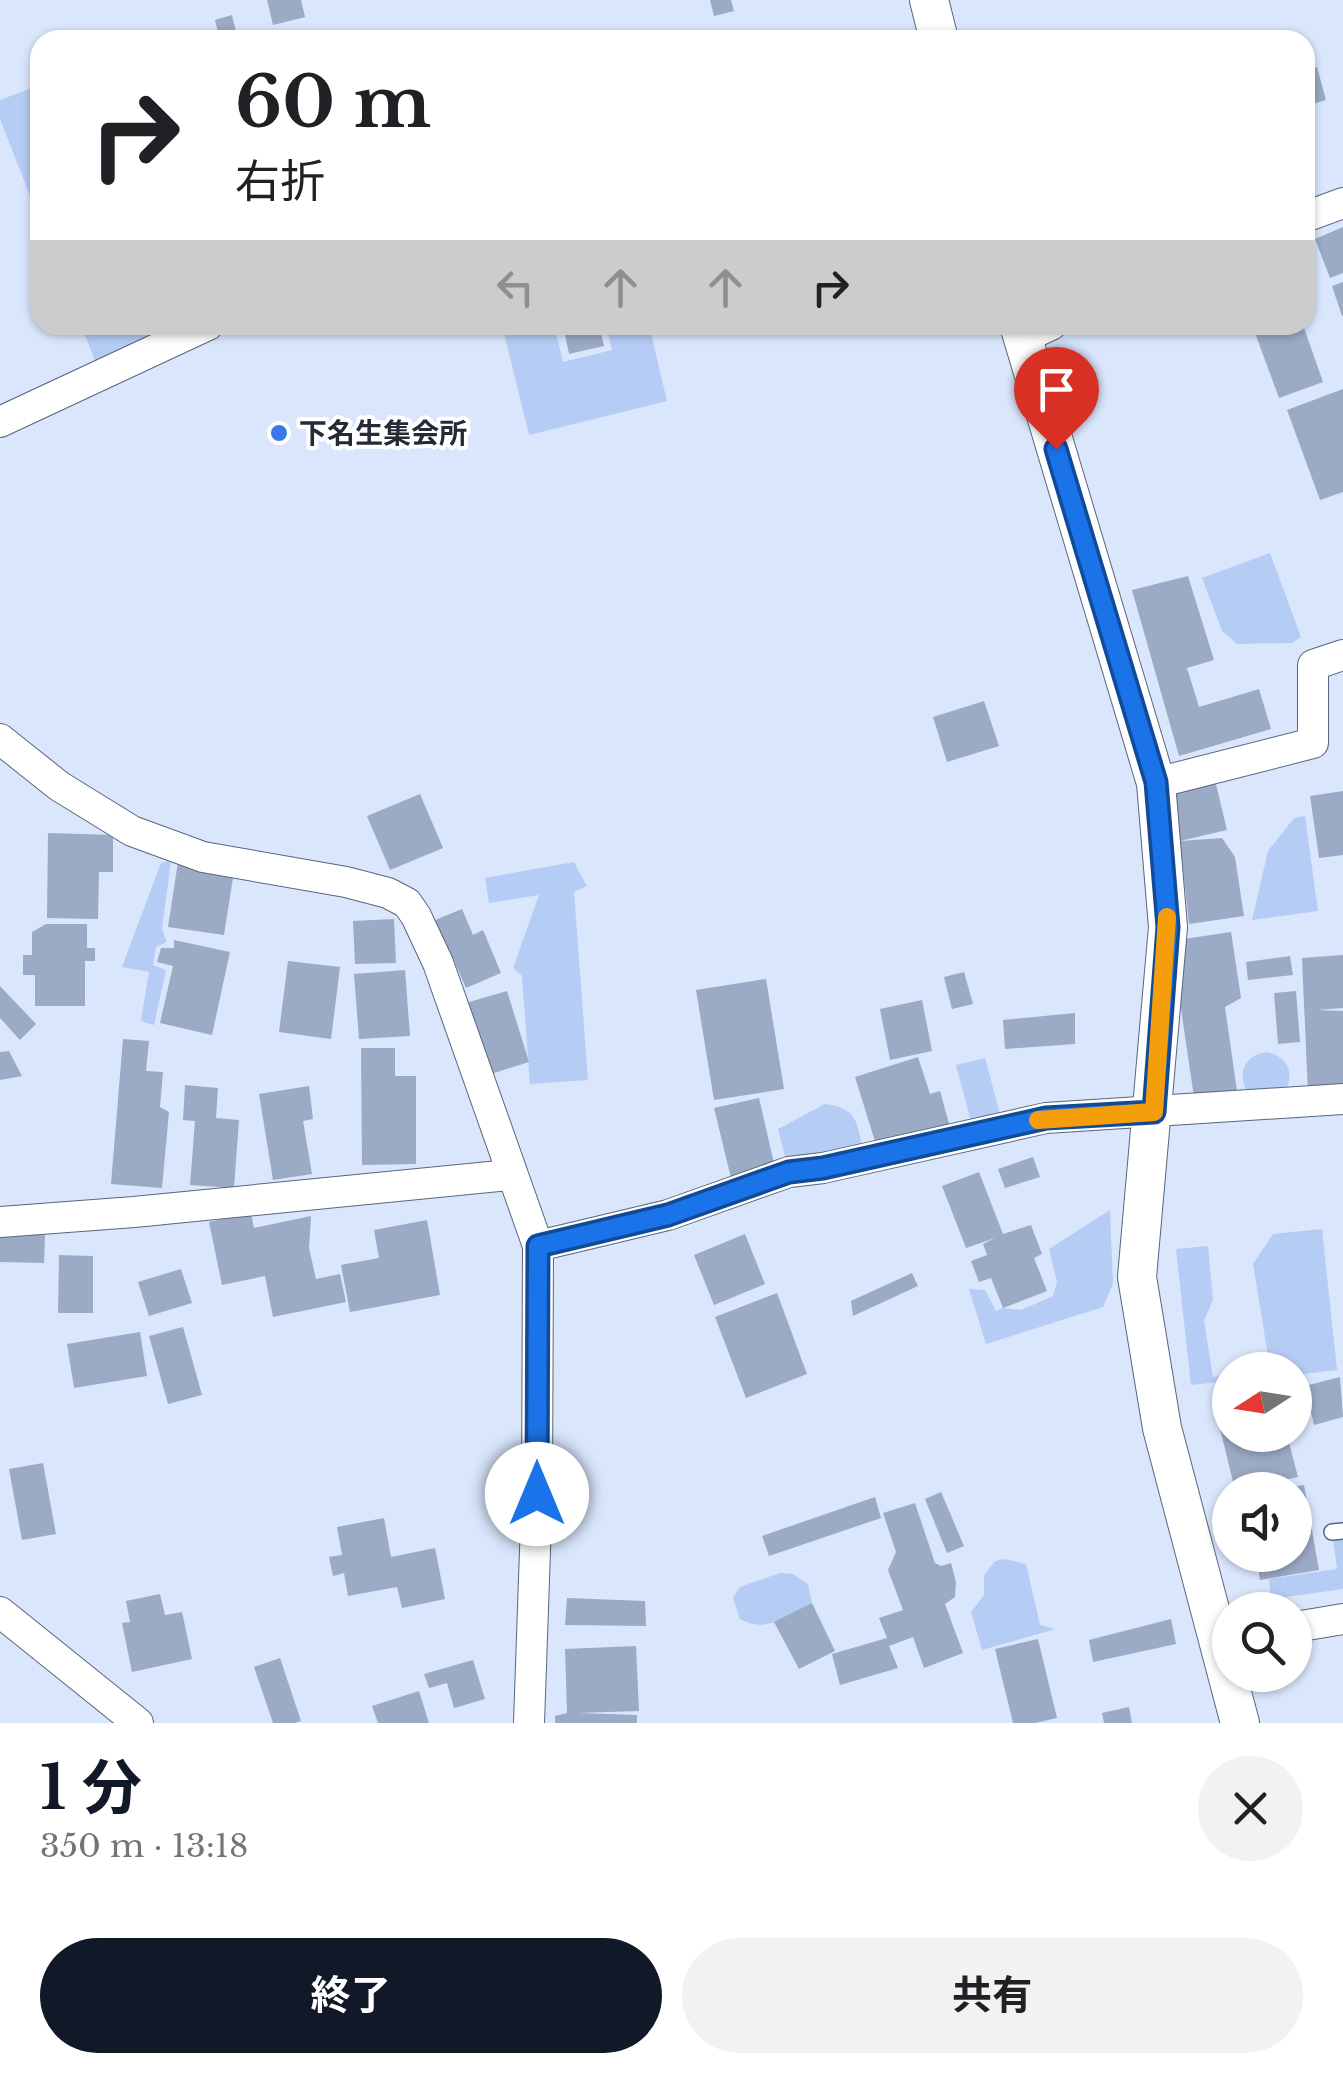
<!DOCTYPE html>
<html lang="ja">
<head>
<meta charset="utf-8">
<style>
  :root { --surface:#fff; --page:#f2f2f2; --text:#202124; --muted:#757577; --accent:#111827 }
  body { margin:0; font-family:"Libre Baskerville","Noto Sans JP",serif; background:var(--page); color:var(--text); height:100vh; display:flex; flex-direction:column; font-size:38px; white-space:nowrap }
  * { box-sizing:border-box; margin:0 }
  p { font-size:32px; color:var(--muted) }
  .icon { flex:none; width:55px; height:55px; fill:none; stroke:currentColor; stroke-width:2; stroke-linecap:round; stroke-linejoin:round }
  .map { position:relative; height:1723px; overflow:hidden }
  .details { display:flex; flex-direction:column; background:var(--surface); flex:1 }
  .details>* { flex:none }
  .hud { position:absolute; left:30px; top:30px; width:1285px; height:305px; border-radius:30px; box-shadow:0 2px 8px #0004; background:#fff; color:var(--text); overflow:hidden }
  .needle { width:65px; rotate:258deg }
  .buttons { position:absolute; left:1212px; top:1352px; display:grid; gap:20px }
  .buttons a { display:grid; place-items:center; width:100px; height:100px; border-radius:50%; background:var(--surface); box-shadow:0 2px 8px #0004; font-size:50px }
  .pin { position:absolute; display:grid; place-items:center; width:85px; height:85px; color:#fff; margin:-102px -42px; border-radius:50% 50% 50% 0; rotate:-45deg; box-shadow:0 0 10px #0007 }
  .pin .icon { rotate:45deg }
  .me { position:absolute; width:110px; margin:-55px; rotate:0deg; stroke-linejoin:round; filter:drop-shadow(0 0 8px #0008) }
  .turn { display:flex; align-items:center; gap:35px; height:210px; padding:0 40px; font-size:45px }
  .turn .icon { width:130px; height:130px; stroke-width:2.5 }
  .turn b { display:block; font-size:70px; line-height:85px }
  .lanes { display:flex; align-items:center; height:95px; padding:0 40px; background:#0003; justify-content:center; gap:50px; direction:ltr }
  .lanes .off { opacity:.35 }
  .round { display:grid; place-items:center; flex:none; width:105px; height:105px; border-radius:52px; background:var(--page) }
  .headline { display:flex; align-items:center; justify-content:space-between; height:170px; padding:0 40px }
  h1 { font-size:60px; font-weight:700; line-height:75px; color:var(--accent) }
  .action { display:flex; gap:20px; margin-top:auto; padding:20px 40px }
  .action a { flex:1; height:115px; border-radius:60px; background:var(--accent); color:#fff; font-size:40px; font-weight:700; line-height:115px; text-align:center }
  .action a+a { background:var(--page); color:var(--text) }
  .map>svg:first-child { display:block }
  .green { fill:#b5ccf5 }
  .building { fill:#9baac5 }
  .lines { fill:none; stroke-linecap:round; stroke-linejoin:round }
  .service-casing { stroke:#58667e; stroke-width:18 }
  .minor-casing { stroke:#58667e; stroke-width:32 }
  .tertiary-casing { stroke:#58667e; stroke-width:40 }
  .service { stroke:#fff; stroke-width:15 }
  .minor { stroke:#fff; stroke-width:30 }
  .tertiary { stroke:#fff; stroke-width:38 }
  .route-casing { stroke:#114b97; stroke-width:25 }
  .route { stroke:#1a73e8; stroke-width:18 }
  .slow { stroke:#f59e0b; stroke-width:18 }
  .poi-dot { fill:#3c79e8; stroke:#fff; stroke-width:4 }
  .labels { text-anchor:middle; stroke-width:8; stroke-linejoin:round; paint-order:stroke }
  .poi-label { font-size:28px; font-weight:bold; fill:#242b35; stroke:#fff; text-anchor:start }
</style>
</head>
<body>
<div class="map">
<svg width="1343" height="1723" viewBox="0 0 1343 1723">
  <rect width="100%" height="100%" fill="#d9e6fc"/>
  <!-- green -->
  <path class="green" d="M 40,85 L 40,221 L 0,119 L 0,100 Z
    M 81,325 L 185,325 L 97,366 Z
    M 537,325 L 554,325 L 563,362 L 612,350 L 606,325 L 649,325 L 667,401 L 529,435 L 504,333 Z
    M 1270,553 L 1301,637 L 1292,643 L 1237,644 L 1222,631 L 1202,578 Z
    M 1305,816 L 1318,911 L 1252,920 L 1268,851 L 1294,818 Z
    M 171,861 L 162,929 L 167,942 L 156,947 L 153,965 L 166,970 L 154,1025 L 141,1021 L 149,972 L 122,967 L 161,863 Z
    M 574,862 L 587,886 L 574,892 L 588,1080 L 530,1084 L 522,976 L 513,968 L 539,895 L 489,903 L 485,878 Z
    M 1268,1052 C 1289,1058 1296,1076 1283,1094 L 1248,1093 C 1236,1074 1245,1054 1268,1052 Z
    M 985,1058 L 1001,1118 L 972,1126 L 956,1065 Z
    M 825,1104 C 860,1109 856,1123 864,1153 L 789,1172 L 778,1129 Z
    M 1110,1210 L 1113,1284 L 1103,1307 L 986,1344 L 969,1289 L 985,1290 L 996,1311 L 1003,1308 L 1021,1310 L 1053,1296 L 1057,1282 L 1049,1249 Z
    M 1322,1229 L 1337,1370 L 1295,1375 L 1295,1370 L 1261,1370 L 1270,1368 L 1253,1264 L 1273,1234 Z
    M 1208,1246 L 1213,1300 L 1204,1321 L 1213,1377 L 1230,1375 L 1230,1381 L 1191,1385 L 1176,1249 Z
    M 1343,1531 L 1343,1589 L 1271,1599 L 1269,1579 L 1337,1569 L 1332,1532 Z
    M 1005,1559 L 1026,1564 L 1040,1625 L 1056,1629 L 982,1650 L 971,1612 L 984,1595 L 984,1575 L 995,1561 Z
    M 780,1573 L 793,1574 L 808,1584 L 812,1603 C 788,1616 766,1634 740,1619 L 733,1598 L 740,1587 Z"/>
  <!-- building -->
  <path class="building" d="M 267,0 L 301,0 L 305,17 L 273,25 Z
    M 710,0 L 731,0 L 734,11 L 714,16 Z
    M 232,15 L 238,40 L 220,40 L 215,20 Z
    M 1317,67 L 1326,100 L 1305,106 L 1305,70 Z
    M 1343,227 L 1343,273 L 1330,278 L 1315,239 Z
    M 1343,282 L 1343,316 L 1342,316 L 1332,286 Z
    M 563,325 L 599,325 L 604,346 L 569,354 Z
    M 1269,325 L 1303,325 L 1323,382 L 1279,398 L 1254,330 Z
    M 1343,389 L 1343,492 L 1320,500 L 1287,410 Z
    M 1188,576 L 1214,660 L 1187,668 L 1199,707 L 1259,689 L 1271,729 L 1179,756 L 1132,590 Z
    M 984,701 L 999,746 L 947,762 L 933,717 Z
    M 1215,780 L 1227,830 L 1180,841 L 1168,792 Z
    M 1343,791 L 1343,855 L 1319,858 L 1310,796 Z
    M 420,794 L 443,848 L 390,870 L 367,816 Z
    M 48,833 L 113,835 L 113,872 L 99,872 L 98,919 L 47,918 Z
    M 1222,838 L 1235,857 L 1244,916 L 1189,924 L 1180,841 Z
    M 178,862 L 234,871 L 224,935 L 168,927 Z
    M 462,909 L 473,935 L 483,930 L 501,973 L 466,988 L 449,949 L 440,952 L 428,923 Z
    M 394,919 L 396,963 L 355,964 L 353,921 Z
    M 46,924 L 87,924 L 87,948 L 95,948 L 95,961 L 85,961 L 85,1006 L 35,1006 L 35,975 L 23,975 L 23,955 L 32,955 L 32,932 Z
    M 1231,932 L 1241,998 L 1225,1007 L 1237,1091 L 1194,1097 L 1171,941 Z
    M 174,940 L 230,952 L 212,1035 L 160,1023 L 173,966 L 157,962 L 161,948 L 174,948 Z
    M 1343,955 L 1343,1008 L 1317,1010 L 1343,1011 L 1343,1092 L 1308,1093 L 1302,958 Z
    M 1290,956 L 1293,975 L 1248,980 L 1246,962 Z
    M 288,961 L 340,967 L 331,1039 L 279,1032 Z
    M 405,970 L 410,1036 L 359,1039 L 354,974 Z
    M 964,972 L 973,1004 L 952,1009 L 944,977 Z
    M 766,979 L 784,1089 L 714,1100 L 696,990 Z
    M 0,986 L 36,1024 L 20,1040 L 0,1018 Z
    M 507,991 L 529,1062 L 481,1077 L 459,1005 Z
    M 1296,991 L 1300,1042 L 1278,1044 L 1274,993 Z
    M 922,1000 L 932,1051 L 890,1060 L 880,1009 Z
    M 1075,1013 L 1075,1044 L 1005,1049 L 1003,1020 Z
    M 123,1039 L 149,1041 L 146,1071 L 163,1072 L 160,1107 L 169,1112 L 162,1188 L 111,1184 Z
    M 361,1048 L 395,1048 L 395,1076 L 416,1076 L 416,1164 L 362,1165 Z
    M 9,1051 L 22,1076 L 0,1080 L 0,1052 Z
    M 918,1057 L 930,1094 L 940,1091 L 951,1131 L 879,1154 L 855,1077 Z
    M 185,1085 L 218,1088 L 216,1118 L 239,1120 L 234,1188 L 190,1185 L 195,1121 L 183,1120 Z
    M 309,1086 L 313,1119 L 303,1121 L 312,1174 L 273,1180 L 259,1094 Z
    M 759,1098 L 776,1172 L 732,1182 L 714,1108 Z
    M 1033,1157 L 1040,1177 L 1005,1188 L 998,1169 Z
    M 979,1172 L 1003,1234 L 1031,1225 L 1042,1254 L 1034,1258 L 1047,1291 L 1003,1308 L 991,1278 L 979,1282 L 971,1261 L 987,1255 L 983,1244 L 995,1238 L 966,1248 L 942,1186 Z
    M 251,1213 L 254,1228 L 311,1216 L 309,1248 L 316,1279 L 340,1274 L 346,1302 L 273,1317 L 265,1276 L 222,1285 L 209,1222 Z
    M 427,1220 L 440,1295 L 350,1312 L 341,1265 L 379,1258 L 374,1230 Z
    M 0,1233 L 45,1235 L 44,1263 L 0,1262 Z
    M 745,1234 L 765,1284 L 714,1305 L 694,1255 Z
    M 59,1255 L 93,1256 L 93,1313 L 58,1313 Z
    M 181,1269 L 192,1303 L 149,1316 L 138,1282 Z
    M 912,1273 L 918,1286 L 853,1316 L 851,1301 Z
    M 777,1293 L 807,1374 L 746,1398 L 715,1317 Z
    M 183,1327 L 202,1395 L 168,1404 L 149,1336 Z
    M 140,1332 L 147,1376 L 74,1388 L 67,1344 Z
    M 1340,1377 L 1343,1417 L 1314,1425 L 1305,1386 Z
    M 1230,1408 L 1230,1435 L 1287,1435 L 1298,1477 L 1235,1490 L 1216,1412 Z
    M 43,1463 L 56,1534 L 22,1540 L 9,1469 Z
    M 1304,1485 L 1319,1570 L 1260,1580 L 1256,1555 L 1295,1555 L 1295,1490 L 1286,1488 Z
    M 941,1492 L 964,1546 L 947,1553 L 925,1499 Z
    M 875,1497 L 881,1518 L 769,1556 L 762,1536 Z
    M 915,1503 L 935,1563 L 941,1566 L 951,1563 L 956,1582 L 955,1597 L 945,1604 L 963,1653 L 924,1668 L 913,1637 L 889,1646 L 898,1668 L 840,1685 L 832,1654 L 887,1638 L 879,1618 L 903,1610 L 888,1570 L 896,1552 L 883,1513 Z
    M 384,1518 L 391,1557 L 435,1548 L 445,1599 L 402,1608 L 397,1587 L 348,1596 L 344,1573 L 333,1576 L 329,1557 L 342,1555 L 337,1527 Z
    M 160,1594 L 165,1615 L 182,1612 L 192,1659 L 132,1672 L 122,1623 L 130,1622 L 126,1601 Z
    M 567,1598 L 645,1601 L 646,1626 L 565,1625 Z
    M 812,1603 L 835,1651 L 799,1669 L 774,1622 Z
    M 1171,1619 L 1176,1644 L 1093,1662 L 1089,1640 Z
    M 1038,1639 L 1057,1718 L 1035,1723 L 1013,1723 L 995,1649 Z
    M 636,1646 L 639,1711 L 578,1713 L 637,1715 L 637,1723 L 555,1723 L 555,1716 L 567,1713 L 565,1649 Z
    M 280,1658 L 301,1721 L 295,1723 L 273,1723 L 254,1667 Z
    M 473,1660 L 485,1699 L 454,1708 L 447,1683 L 429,1688 L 424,1674 Z
    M 419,1691 L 429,1723 L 378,1723 L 372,1706 Z
    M 1129,1707 L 1132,1723 L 1104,1723 L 1102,1713 Z"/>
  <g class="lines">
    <!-- service casing -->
    <g class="service-casing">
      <path id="service" d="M 1332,1532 L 1343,1531"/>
    </g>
    <!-- minor casing -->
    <g class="minor-casing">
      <path id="minor" d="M 1305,217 L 1343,203
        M 1023,338 L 1051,325
        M 0,422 L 208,325
        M 0,739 L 59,786 L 132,831 L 203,857 L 346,882 L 388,893 L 407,903 L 416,916 L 438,963 L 538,1246 L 537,1493 L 529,1723
        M 1156,783 L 1313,743 L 1313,665 L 1343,655
        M 0,1222 L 134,1212 L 510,1175
        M 538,1246 L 668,1215 L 789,1172 L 823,1168 L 1046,1118 L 1343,1099
        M 0,1612 L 138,1723
        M 1295,1627 L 1343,1619"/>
    </g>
    <!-- tertiary casing -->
    <g class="tertiary-casing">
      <path id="tertiary" d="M 929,0 L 939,40
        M 1019,325 L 1156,783 L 1168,927 L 1137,1277 L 1162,1428 L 1240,1723"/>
    </g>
    <!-- service -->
    <use href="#service" class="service"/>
    <!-- minor -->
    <use href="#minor" class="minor"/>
    <!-- tertiary -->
    <use href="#tertiary" class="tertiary"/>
  </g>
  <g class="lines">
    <!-- route casing -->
    <g class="route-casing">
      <path id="route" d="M 537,1494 L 538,1246 L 668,1215 L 789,1172 L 823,1168 L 1046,1118 L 1154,1112 L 1168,927 L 1156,782 L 1056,449"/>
    </g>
    <!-- route -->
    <use href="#route" class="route"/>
    <!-- slow -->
    <path class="slow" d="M 1038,1120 L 1154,1112 L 1167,917"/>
  </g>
  <!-- markers -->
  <circle class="poi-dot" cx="279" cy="433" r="10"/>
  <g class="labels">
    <!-- poi labels -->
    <g class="poi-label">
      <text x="299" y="443">下名生集会所</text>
    </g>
  </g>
</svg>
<div class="buttons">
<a><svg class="needle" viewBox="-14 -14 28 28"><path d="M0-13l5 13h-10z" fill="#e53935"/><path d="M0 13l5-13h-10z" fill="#757577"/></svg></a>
<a><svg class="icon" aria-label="sound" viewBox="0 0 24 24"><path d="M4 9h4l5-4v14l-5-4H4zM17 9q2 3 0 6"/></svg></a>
<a><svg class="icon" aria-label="search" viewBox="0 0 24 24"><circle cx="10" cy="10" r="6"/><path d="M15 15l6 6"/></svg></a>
</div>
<div class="pin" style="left:1056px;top:449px;background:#d93025"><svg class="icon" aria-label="arrive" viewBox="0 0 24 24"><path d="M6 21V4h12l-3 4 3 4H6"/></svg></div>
<svg class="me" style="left:537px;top:1494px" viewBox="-20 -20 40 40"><circle r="19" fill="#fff"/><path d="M0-13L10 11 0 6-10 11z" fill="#1a73e8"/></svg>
<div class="hud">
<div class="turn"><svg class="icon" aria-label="right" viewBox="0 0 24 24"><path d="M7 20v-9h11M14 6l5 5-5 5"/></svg><div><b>60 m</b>右折</div></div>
<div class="lanes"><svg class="icon off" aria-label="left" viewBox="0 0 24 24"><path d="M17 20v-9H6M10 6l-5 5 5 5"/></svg><svg class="icon off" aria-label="ahead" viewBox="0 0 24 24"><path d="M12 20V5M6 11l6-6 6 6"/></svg><svg class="icon off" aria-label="ahead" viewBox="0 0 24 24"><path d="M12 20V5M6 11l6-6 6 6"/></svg><svg class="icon" aria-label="right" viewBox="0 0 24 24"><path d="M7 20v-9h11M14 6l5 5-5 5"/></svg></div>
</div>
</div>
<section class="details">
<div class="headline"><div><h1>1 分</h1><p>350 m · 13:18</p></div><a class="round"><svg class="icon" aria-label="close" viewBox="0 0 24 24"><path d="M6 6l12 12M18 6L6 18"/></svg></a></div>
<div class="action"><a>終了</a><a>共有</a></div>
</section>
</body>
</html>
